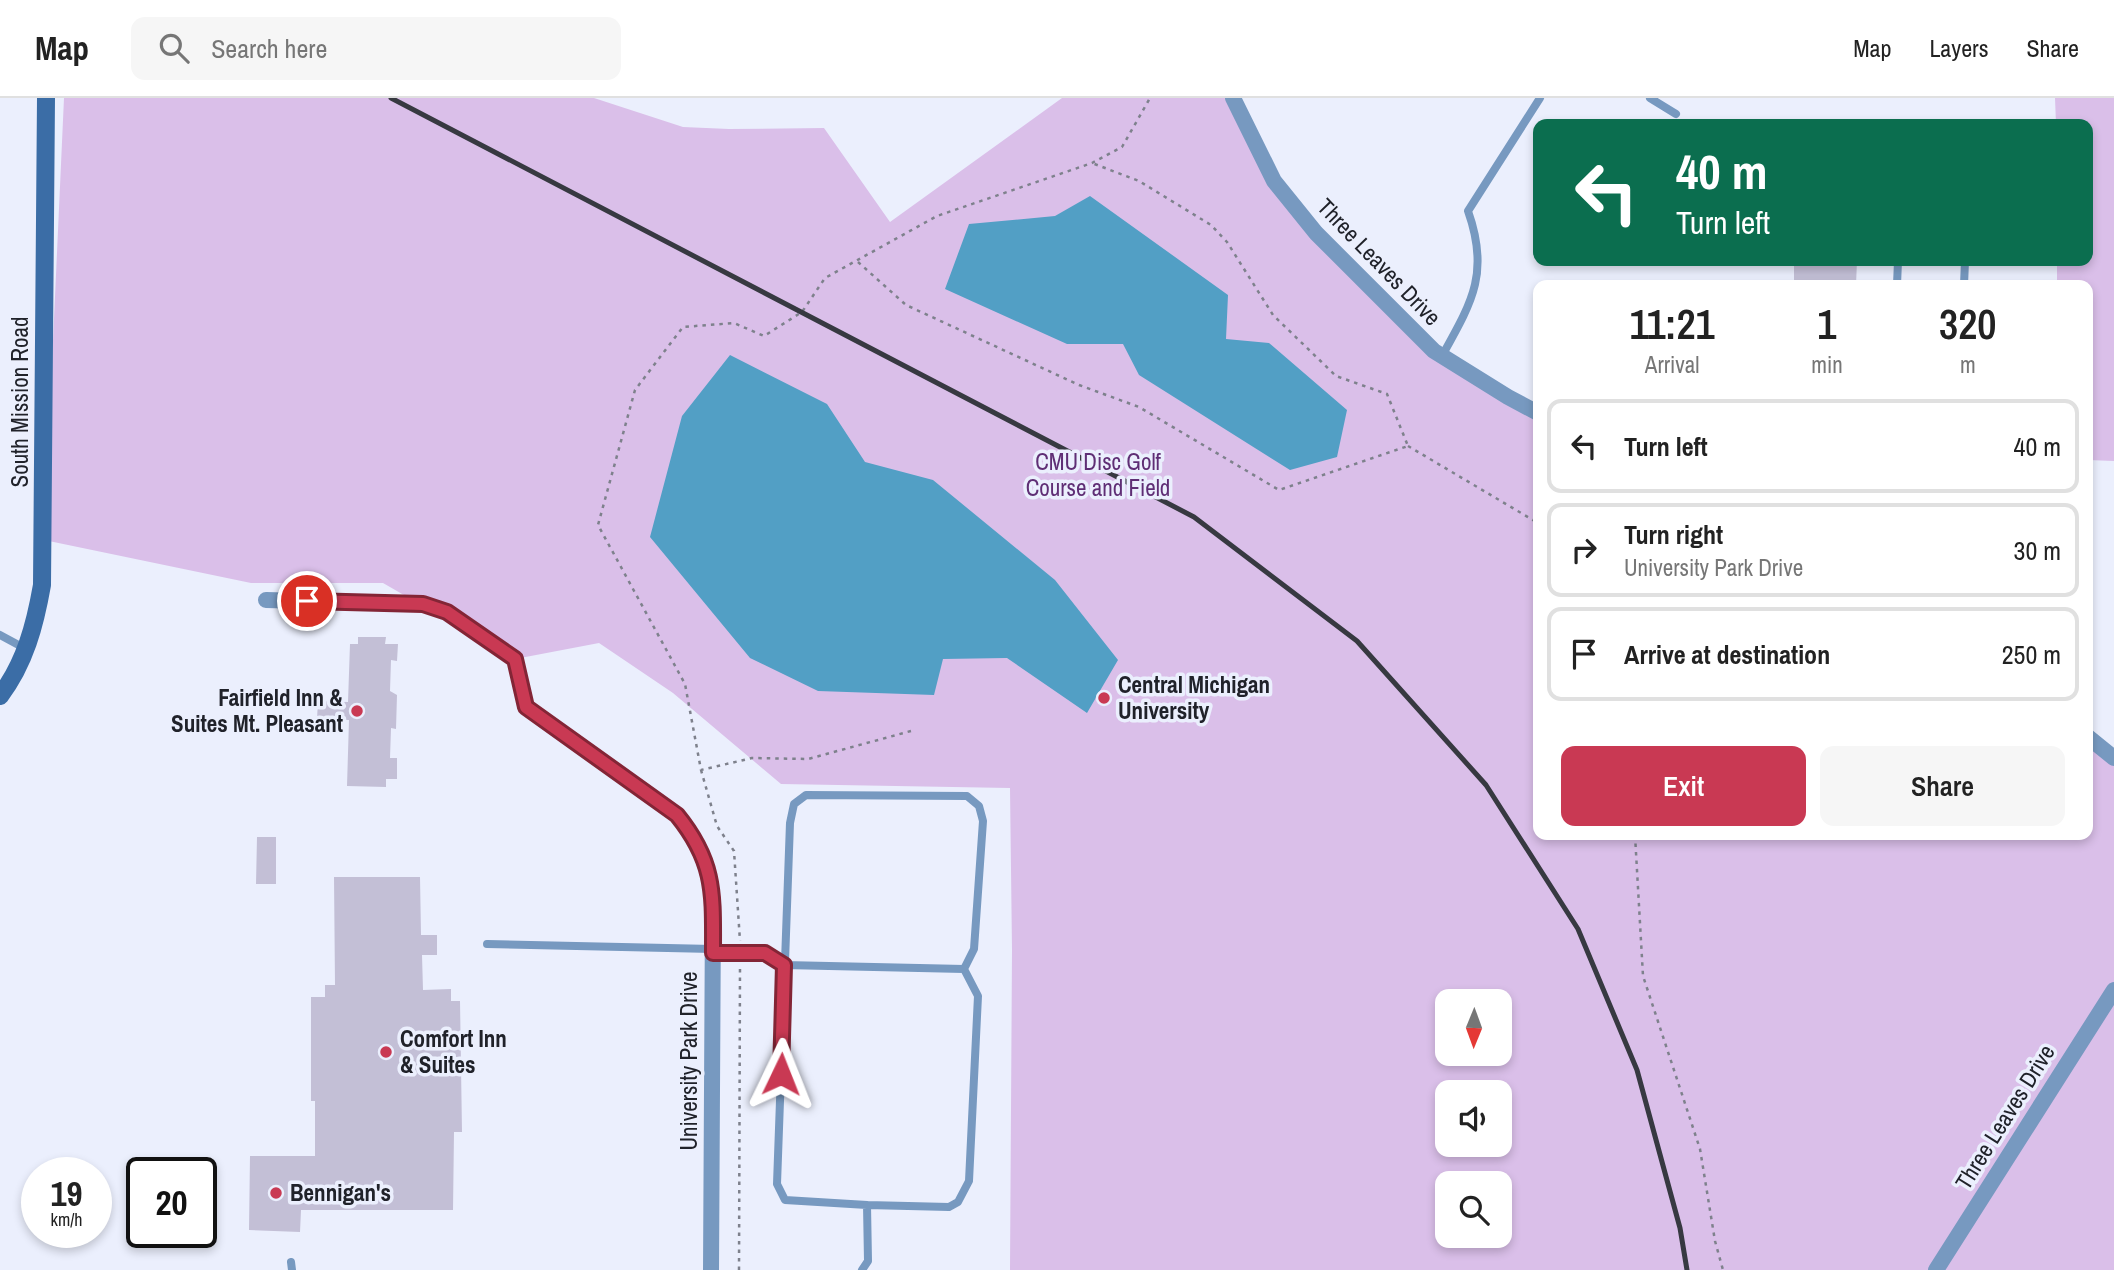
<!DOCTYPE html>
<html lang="en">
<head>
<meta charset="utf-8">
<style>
  :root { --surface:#fff; --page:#f6f6f6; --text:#222; --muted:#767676; --line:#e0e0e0; --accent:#c93953 }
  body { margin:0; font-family:"Archivo Narrow",sans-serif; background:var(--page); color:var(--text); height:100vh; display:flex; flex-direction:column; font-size:26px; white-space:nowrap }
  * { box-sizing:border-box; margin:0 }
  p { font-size:23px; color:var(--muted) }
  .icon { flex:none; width:38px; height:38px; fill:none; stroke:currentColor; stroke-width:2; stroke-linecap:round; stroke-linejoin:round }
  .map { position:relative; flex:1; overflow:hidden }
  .sheet { position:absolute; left:1533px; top:182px; width:560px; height:560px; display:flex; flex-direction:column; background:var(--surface); border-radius:14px; box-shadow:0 4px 10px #0003 }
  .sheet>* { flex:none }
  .banner { position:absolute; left:1533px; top:21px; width:560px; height:147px; border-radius:14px; box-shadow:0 4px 10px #0003; background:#0b6e4f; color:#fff; overflow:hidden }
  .needle { width:46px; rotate:181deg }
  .buttons { position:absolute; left:1435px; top:891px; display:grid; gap:14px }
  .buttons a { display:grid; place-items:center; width:77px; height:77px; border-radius:14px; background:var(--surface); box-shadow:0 4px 10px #0003; font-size:35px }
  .speed { position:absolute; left:21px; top:1059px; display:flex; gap:14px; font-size:35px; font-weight:700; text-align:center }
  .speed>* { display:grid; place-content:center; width:91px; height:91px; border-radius:50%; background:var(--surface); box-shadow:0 4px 10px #0003; line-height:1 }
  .speed small { font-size:18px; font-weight:400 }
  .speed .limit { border:4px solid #111; border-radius:10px; background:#fff; color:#111 }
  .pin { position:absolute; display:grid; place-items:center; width:60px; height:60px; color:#fff; margin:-30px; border:4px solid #fff; border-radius:50%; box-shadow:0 2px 7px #0007 }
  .me { position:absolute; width:77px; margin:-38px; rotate:2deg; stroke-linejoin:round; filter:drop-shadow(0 0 5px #0008) }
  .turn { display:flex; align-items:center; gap:24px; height:147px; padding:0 28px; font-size:32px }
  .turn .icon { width:91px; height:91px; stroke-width:2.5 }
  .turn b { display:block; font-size:49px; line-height:60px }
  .eta { display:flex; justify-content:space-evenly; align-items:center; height:119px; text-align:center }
  .eta b { font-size:42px; font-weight:600; line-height:49px }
  .button { display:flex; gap:14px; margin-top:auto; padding:14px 28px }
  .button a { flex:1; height:80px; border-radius:14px; background:var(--accent); color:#fff; font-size:28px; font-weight:600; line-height:80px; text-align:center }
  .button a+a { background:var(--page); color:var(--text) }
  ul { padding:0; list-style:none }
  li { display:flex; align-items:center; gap:21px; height:94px; margin:0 14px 10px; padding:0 14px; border:4px solid var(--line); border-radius:14px }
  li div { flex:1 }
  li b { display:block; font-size:26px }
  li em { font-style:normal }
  header { display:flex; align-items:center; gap:42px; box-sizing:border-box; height:98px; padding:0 35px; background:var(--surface); border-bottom:2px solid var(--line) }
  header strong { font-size:33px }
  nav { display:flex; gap:38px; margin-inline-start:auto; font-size:24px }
  .search { width:490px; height:63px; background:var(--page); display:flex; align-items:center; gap:18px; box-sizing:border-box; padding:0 24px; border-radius:14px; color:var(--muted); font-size:26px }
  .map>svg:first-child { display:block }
  .green { fill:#dabfe9; fill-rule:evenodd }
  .water { fill:#529fc5 }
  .building { fill:#c3bfd6 }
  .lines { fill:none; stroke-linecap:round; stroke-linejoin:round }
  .path { stroke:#7e818c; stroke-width:2.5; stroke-dasharray:3.5 5; stroke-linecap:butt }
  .service { stroke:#7799c0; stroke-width:8 }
  .minor { stroke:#7799c0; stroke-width:16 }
  .secondary { stroke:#3b6da6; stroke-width:18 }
  .rail { stroke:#373941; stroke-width:5 }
  .route-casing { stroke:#832536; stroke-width:18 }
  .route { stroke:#c93953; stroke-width:12 }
  .poi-dot { fill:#c93953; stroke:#ebeffd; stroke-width:2.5 }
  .labels { text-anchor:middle; stroke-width:7; stroke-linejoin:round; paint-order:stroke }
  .street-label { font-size:23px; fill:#20222a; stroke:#ebeffd }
  .park-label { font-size:23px; fill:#5f2e75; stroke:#ebeffd }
  .poi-label { font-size:23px; font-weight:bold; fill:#20222a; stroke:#ebeffd; text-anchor:start }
</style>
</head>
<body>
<header>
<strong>Map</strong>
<div class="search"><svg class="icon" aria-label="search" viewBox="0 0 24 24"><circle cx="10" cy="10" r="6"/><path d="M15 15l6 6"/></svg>Search here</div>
<nav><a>Map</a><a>Layers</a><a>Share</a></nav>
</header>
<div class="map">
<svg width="2114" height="1172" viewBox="0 0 2114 1172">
  <rect width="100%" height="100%" fill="#ebeffd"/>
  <!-- green -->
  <path class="green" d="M 64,0 L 594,0 L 683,29 L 729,31 L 824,30 L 890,124 L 1062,0 L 1235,0 L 1274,83 L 1434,253 L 1538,315 L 1538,737 L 2088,737 L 2088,639 L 2114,660 L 2114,1172 L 1010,1172 L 1012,852 L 1010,690 L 781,686 L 673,595 L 599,545 L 515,561 L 383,485 L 251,485 L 44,442 ZM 1447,903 L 1500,903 L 1500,956 L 1447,956 ZM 1447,994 L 1500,994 L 1500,1046 L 1447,1046 ZM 1447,1085 L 1500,1085 L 1500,1138 L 1447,1138 Z
    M 2055,0 L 2114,0 L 2114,363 L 2088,362 L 2088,187 L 2057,187 L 2057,163 L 2088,163 L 2088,26 L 2056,26 Z"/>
  <!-- water -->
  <path class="water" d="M 1090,98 L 1228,197 L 1226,241 L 1269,245 L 1347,312 L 1337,359 L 1290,372 L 1139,277 L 1123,246 L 1067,246 L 945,191 L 969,126 L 1055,118 Z
    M 730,257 L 827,306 L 865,364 L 933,382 L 1055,482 L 1118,562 L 1087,615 L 1007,560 L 943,561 L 934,597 L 818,593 L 750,560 L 650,439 L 682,318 Z"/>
  <!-- building -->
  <path class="building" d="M 1794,163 L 1857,163 L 1856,187 L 1794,187 Z
    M 358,539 L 386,539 L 385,546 L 398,546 L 397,563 L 391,562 L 390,593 L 397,597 L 396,631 L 391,630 L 390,660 L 397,660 L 397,681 L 386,681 L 386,689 L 347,688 L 349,622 L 317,621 L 318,603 L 348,604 L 350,546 L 358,546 Z
    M 257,739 L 276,739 L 276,786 L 256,786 Z
    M 334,779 L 420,779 L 421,837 L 437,837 L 437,857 L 422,857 L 423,892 L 451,891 L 451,903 L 460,903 L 462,1034 L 454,1034 L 453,1112 L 301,1112 L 300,1134 L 249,1132 L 250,1058 L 315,1058 L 315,1003 L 311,1003 L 311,899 L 325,899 L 325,887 L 335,887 Z"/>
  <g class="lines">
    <!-- path -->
    <path class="path" d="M 858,164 L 906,207 L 1079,287 L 1139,309 L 1279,392 L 1408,348 L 1387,296 L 1336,278 L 1273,217 L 1227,144 L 1211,127 L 1139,83 L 1092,65
      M 1408,348 L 1538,425
      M 911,633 L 808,661 L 752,660 L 701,672 L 685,586 L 598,427 L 635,292 L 683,229 L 734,225 L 764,238 L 802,214 L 825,180 L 937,118 L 1092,65 L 1122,49 L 1150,0
      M 701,672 L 717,728 L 734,753 L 740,843
      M 1635,737 L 1643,878 L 1700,1051 L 1715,1143 L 1723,1172
      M 739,1172 L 740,867"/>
    <!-- service -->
    <path class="service" d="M 1650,0 L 1676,16
      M 1897,187 L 1898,163
      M 1964,187 L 1965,163
      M 1442,258 C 1472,204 1490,175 1468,113 L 1540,0
      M 0,537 L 26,551
      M 487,846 L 713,851
      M 713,855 L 765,855 L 784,867 L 964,871 L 978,898 L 969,1083 L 958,1104 L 949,1109 L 867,1107 L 868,1163 L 862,1172
      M 867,1107 L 785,1102 L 777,1086 L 790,725 L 794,706 L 806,697 L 967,698 L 979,708 L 983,723 L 974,851 L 964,871
      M 291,1164 L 292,1172"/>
    <!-- minor -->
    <path class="minor" d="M 1233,0 L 1274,83 L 1316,135 L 1434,253 L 1508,299 L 1538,315
      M 266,502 L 423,506 L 447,514 L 515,561 L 526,609 L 677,717 C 702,748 710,772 713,811 L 711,1172
      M 2088,639 L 2114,660
      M 1936,1172 L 2114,892"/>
    <!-- secondary -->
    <path class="secondary" d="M 0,598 C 25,565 35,527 42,487 L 46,0"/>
    <!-- rail -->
    <path class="rail" d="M 391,0 L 1194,419 L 1357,543 L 1486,687 L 1578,831 L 1637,972 L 1680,1130 L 1687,1172"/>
  </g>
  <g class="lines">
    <!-- route casing -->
    <g class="route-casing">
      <path id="route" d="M 307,503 L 423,506 L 447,514 L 515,561 L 526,609 L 677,717 C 716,765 713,797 713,855 L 765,855 L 784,867 L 781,976"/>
    </g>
    <!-- route -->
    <use href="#route" class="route"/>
  </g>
  <!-- markers -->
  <g class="poi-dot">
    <circle cx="1104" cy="600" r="7"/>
    <circle cx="357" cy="613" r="7"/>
    <circle cx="386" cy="954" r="7"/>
    <circle cx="276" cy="1095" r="7"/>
  </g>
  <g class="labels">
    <!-- street labels -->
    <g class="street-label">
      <text transform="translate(1379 164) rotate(46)" y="8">Three Leaves Drive</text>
      <text transform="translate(20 304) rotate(-90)" y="8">South Mission Road</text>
      <text transform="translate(689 963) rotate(-90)" y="8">University Park Drive</text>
      <text transform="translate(2005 1019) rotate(-58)" y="8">Three Leaves Drive</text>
    </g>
    <!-- park labels -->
    <g class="park-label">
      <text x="1098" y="372">CMU Disc Golf<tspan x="1098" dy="26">Course and Field</tspan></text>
    </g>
    <!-- poi labels -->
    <g class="poi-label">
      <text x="1118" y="595">Central Michigan<tspan x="1118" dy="26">University</tspan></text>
      <text x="343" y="608" text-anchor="end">Fairfield Inn &amp;<tspan x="343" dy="26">Suites Mt. Pleasant</tspan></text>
      <text x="400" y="949">Comfort Inn<tspan x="400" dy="26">&amp; Suites</tspan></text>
      <text x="290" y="1103">Bennigan's</text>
    </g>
  </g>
</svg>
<div class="buttons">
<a><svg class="needle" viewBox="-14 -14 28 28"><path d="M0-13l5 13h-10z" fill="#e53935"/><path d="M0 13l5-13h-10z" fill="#767676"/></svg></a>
<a><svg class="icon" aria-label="sound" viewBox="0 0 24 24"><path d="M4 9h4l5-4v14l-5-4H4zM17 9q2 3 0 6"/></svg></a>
<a><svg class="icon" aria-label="search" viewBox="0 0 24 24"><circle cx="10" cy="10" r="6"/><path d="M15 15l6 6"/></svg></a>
</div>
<div class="speed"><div>19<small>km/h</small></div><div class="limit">20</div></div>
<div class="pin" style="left:307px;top:503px;background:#d93025"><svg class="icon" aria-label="arrive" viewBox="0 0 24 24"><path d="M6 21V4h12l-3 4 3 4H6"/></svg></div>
<svg class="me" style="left:781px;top:976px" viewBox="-20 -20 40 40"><path d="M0-17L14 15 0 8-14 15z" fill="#c93953" stroke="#fff" stroke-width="4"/></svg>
<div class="banner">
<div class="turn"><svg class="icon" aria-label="left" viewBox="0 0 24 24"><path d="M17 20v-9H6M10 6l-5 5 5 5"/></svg><div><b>40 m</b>Turn left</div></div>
</div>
<section class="sheet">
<div class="eta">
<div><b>11:21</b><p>Arrival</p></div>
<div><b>1</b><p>min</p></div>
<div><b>320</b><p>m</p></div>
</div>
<ul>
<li><svg class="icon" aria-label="left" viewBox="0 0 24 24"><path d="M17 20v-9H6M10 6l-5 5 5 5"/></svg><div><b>Turn left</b></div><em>40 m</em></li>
<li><svg class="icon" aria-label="right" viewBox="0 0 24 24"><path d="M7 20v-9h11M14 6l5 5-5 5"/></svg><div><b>Turn right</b><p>University Park Drive</p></div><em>30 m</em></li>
<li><svg class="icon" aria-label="arrive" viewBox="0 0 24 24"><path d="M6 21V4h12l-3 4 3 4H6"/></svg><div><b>Arrive at destination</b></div><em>250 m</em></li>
</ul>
<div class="button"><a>Exit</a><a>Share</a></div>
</section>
</div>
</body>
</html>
